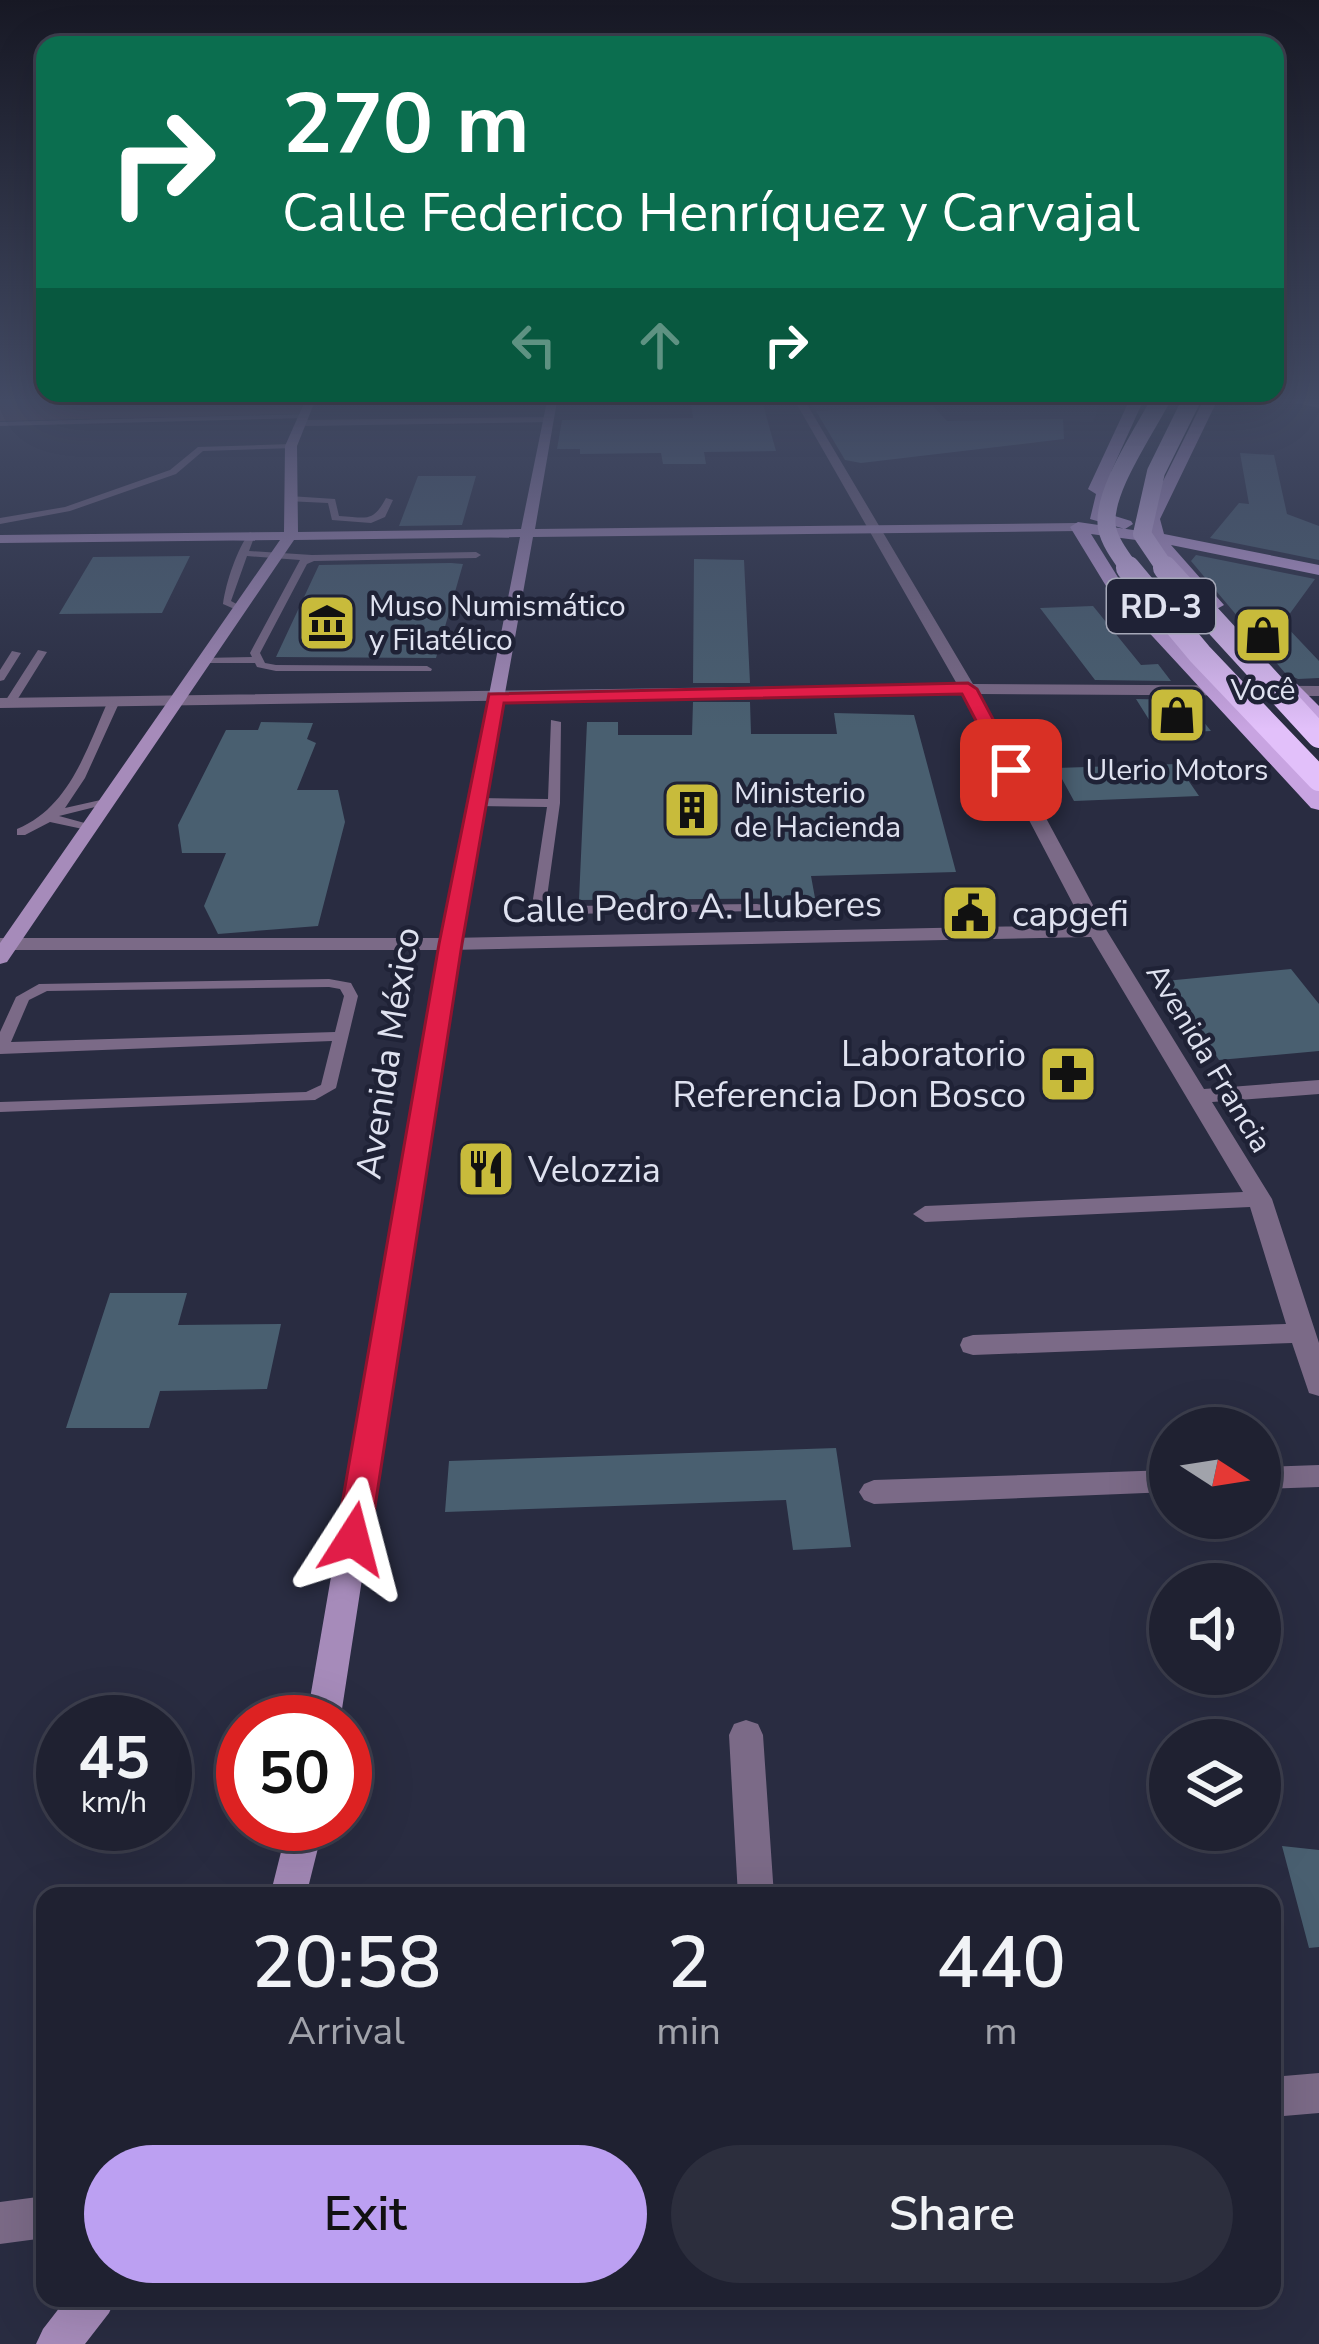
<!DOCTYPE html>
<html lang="en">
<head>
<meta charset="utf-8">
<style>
  :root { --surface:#1f2131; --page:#2c2e3d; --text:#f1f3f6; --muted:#a1a3ab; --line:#3c3e4d; --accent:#bca0f2 }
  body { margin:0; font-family:"Nunito Sans",sans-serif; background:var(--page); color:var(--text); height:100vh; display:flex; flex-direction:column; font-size:45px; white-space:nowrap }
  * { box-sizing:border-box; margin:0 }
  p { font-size:39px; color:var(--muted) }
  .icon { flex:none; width:66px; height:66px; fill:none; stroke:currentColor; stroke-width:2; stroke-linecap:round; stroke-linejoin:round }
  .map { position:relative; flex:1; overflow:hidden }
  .side { position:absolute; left:36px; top:1887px; width:1245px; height:420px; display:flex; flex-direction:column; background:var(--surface); border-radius:24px; box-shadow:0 12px 48px #0002,0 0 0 3px var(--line) }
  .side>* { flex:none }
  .hud { position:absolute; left:36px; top:36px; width:1248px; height:366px; border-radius:24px; box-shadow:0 12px 48px #0002,0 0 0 3px var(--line); background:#0b6e4f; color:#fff; overflow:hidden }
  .needle { width:78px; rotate:102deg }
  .buttons { position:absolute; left:1149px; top:1407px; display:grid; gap:24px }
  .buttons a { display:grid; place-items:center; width:132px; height:132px; border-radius:50%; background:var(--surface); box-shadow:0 12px 48px #0002,0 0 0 3px var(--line); font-size:60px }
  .speed { position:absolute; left:36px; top:1695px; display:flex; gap:24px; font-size:60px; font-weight:700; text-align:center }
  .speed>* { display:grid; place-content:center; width:156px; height:156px; border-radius:50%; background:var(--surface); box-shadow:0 12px 48px #0002,0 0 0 3px var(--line); line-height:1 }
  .speed small { font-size:30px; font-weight:400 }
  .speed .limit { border:18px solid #d22; background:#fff; color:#111 }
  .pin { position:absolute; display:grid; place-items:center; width:102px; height:102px; color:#fff; margin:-51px; border-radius:24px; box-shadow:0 6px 18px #0006 }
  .me { position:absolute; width:132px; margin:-66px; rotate:9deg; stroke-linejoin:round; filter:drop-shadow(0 0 9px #0008) }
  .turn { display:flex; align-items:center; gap:42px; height:252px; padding:0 48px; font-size:54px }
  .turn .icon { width:156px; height:156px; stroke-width:2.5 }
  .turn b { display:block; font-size:84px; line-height:102px }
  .lanes { display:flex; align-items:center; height:114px; padding:0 48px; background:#0003; justify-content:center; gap:60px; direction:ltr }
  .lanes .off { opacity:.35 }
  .eta { display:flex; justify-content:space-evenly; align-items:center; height:204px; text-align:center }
  .eta b { font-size:72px; font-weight:600; line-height:84px }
  .cta { display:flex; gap:24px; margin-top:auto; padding:24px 48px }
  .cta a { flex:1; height:138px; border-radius:72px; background:var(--accent); color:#111; font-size:48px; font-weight:600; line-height:138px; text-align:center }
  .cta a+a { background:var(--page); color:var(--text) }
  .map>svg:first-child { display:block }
  .built { fill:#31364f }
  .green { fill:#654757 }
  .building { fill:#495f70 }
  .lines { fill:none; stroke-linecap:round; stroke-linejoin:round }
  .lane { fill:#7b6a87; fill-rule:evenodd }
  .street { fill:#7b6a87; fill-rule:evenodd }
  .secondary { fill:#a68bba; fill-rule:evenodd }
  .primary { fill:#c8a4e1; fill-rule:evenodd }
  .highway-bridge-far1 { stroke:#e2c0fa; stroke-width:18 }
  .highway-bridge { stroke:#e2c0fa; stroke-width:24 }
  .route { fill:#e11d48; stroke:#92132f; stroke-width:3 }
  .labels { text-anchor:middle; stroke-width:9; stroke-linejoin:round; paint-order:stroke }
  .far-poi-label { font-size:30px; fill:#dfe2f0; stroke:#1f2236; text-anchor:start }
  .far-street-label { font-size:30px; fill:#dfe2f0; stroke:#1f2236 }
  .shield { fill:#1f2236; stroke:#a5a8b8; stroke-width:3 }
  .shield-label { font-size:33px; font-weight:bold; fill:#dfe2f0 }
  .street-label { font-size:36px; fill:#dfe2f0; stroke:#1f2236 }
  .poi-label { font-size:36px; fill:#dfe2f0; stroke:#1f2236; text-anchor:start }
</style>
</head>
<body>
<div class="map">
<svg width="1319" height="2344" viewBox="0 0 1319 2344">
  <rect width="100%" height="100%" fill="#292c41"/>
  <!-- built -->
  <path class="built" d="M 880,401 L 1101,401 L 1093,422 L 1025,420 L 847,453 L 812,405 Z"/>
  <!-- green -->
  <path class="green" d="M 0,401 L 304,401 L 299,414 L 0,421 Z"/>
  <!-- building -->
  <path class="building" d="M 762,401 L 776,451 L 704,452 L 706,464 L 663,464 L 661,453 L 580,454 L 580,449 L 557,449 L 562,420 L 693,418 L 691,402 Z
    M 932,405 L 947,421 L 1063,419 L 1064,439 L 861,463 L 845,460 L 816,411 Z
    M 1240,453 L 1274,455 L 1287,514 L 1319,526 L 1319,560 L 1210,538 L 1239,503 L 1249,504 Z
    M 418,476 L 476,476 L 462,525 L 399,526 Z
    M 1196,555 L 1315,579 L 1283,623 L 1319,661 L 1319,678 L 1298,679 L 1285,673 L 1191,561 Z
    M 190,556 L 162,613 L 59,614 L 93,557 Z
    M 694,559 L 744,560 L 750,683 L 693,683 Z
    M 451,563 L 463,564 L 436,658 L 276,657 L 319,565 Z
    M 1093,606 L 1141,665 L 1158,664 L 1171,681 L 1095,680 L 1040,608 Z
    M 1136,699 L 1186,700 L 1211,731 L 1158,734 Z
    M 693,702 L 750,702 L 751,734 L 837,734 L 834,713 L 914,715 L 956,872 L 811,876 L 815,898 L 579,900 L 587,722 L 618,722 L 618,735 L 692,735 Z
    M 261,722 L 313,723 L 307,739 L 316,743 L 297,790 L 338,790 L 345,822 L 318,926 L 218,934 L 204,906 L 226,853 L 182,853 L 178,825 L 226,730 L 258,730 Z
    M 1177,764 L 1199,796 L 1074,801 L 1056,768 Z
    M 1291,969 L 1319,1004 L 1319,1051 L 1219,1060 L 1165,981 Z
    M 110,1293 L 187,1293 L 178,1325 L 281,1324 L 267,1389 L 160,1391 L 149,1428 L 66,1428 Z
    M 836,1448 L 851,1547 L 793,1550 L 786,1500 L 445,1512 L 449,1461 Z
    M 1282,1846 L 1319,1850 L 1319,1947 L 1309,1948 Z"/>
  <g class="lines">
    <!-- lane -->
    <path class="lane" d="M 308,414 L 305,418 L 0,426 L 0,422 Z
      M 291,444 L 294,448 L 203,451 L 176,474 L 70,511 L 0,524 L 0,518 L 65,507 L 170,470 L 198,447 Z
      M 289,496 L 335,499 L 339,516 C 366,517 372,524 386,498 L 393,500 L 385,517 L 371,523 L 332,520 L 328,503 L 286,501 L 285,499 Z
      M 250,532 L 255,535 L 249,551 L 312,555 L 476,552 L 481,555 L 476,558 L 314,561 L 307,564 L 260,653 L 265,663 L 276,665 L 427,666 L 432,669 L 431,671 L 276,671 L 257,667 L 255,663 L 198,663 L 197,661 L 202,658 L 252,657 L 250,653 L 300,560 L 247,556 L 231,601 L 244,608 L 239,611 L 223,604 C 226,582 237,549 250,532 Z
      M 38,650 L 47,652 L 14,705 L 6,705 L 4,703 Z
      M 12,651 L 21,653 L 4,680 L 0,681 L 0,670 Z
      M 114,698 L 120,701 L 85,778 L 65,808 L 105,799 L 111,803 L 59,816 L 92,825 L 92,831 L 50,822 L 25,835 L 17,835 L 17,829 C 70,807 86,750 108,701 Z
      M 551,720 L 561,722 L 560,803 L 547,897 L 564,906 L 757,904 L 762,905 L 762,911 L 562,914 L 535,902 L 533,899 L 547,807 L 478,806 L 472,802 L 478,798 L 548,799 Z
      M 329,979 L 351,983 L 358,996 L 336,1088 L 315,1100 L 0,1112 L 0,1102 L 306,1092 L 321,1085 L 332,1041 L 0,1054 L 0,1032 L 16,997 L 39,984 ZM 329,987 L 340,989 L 344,996 L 335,1032 L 11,1042 L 29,1000 L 47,991 Z"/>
    <!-- street -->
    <path class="street" d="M 795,401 L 805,401 L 973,684 L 1319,686 L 1319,696 L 979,694 L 1107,931 L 1204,1089 L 1319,1080 L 1319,1094 L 1212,1102 L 1272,1199 L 1319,1343 L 1319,1396 L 1309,1393 L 1292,1343 L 973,1355 L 963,1352 L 960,1345 L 963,1338 L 973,1335 L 1286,1324 L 1250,1207 L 925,1222 L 913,1214 L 925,1206 L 1243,1192 L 1091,937 L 450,950 L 0,950 L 0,938 L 450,938 L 1084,925 L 963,694 L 0,708 L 0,698 L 957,684 Z
      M 1289,401 L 1319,402 L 1319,408 Z
      M 548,417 L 552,422 L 302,426 L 296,423 L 302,420 Z
      M 1319,1465 L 1319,1487 L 1260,1489 L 1260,1467 Z
      M 1170,1470 L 1170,1492 L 874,1504 L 864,1500 L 859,1492 L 864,1484 L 874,1480 Z
      M 746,1720 L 758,1724 L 763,1735 L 774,1896 L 738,1896 L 729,1735 L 734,1724 Z
      M 1319,2073 L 1319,2113 L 1272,2117 L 1272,2077 Z
      M 45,2196 L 45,2238 L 0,2244 L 0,2202 Z"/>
    <!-- secondary -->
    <path class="secondary" d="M 305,401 L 315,401 L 297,446 L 298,532 L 521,529 L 547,401 L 557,401 L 535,529 L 1078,523 L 1085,527 L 1078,531 L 533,537 L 460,944 L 340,1722 L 306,1722 L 440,944 L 520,537 L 294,540 L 7,962 L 0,964 L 0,943 L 280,540 L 0,543 L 0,535 L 284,532 L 285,446 Z
      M 288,1824 L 324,1824 L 306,1896 L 270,1896 Z
      M 67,2298 L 116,2298 L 109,2313 L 85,2344 L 36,2344 L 43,2329 Z"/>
    <!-- primary -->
    <path class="primary" d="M 1129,401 L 1143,401 L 1111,472 L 1116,480 L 1105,513 L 1131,521 L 1133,524 L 1125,529 L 1090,519 L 1096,494 L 1088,489 Z
      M 1203,401 L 1217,401 L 1160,519 L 1164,534 L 1319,565 L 1319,575 L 1171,545 L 1224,605 L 1215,610 L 1151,542 L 1091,534 L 1119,579 L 1319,790 L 1319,810 L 1311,808 L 1106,586 L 1070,527 L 1078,522 L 1147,532 L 1144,519 Z
      M 1276,677 L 1290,677 L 1319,706 L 1319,723 L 1276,685 Z"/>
    <!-- highway-bridge-far1 -->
    <path class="highway-bridge-far1" d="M 1131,571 C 1122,558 1110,543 1107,528 C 1101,493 1144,432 1160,401
      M 1167,571 L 1142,534 L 1156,472 L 1191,401"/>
    <!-- highway-bridge -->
    <path class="highway-bridge" d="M 1128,568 L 1200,654 L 1319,779
      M 1165,568 L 1319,736"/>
  </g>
  <!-- sky -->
  <linearGradient id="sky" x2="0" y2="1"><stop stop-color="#171824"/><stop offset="0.55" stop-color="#434b65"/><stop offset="1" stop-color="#434b65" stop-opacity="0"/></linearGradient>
  <rect width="1319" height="729" fill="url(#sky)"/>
  <!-- route -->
  <path class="route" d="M 968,683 L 977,689 L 1020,770 L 1018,774 L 1004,774 L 962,694 L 504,703 L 462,944 L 370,1539 L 365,1549 L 353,1553 L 341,1549 L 336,1539 L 439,944 L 489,694 Z"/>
  <!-- icons -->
  <defs>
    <g id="museum-square" transform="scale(3)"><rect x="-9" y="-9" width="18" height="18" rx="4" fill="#c8bb3b" stroke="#1f2236"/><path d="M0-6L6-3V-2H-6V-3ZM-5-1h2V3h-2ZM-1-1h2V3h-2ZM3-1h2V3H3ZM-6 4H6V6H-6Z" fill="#111"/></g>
    <g id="shop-square" transform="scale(3)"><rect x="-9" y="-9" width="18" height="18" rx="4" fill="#c8bb3b" stroke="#1f2236"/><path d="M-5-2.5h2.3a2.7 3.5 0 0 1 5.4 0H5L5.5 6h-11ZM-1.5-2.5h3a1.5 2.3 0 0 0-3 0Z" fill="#111"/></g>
    <g id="building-square" transform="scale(3)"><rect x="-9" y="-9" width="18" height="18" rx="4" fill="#c8bb3b" stroke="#1f2236"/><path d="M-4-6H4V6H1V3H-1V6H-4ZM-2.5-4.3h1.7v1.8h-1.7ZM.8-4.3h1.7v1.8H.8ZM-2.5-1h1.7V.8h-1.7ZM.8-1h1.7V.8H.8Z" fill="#111"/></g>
    <g id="civic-square" transform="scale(3)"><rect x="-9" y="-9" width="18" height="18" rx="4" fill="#c8bb3b" stroke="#1f2236"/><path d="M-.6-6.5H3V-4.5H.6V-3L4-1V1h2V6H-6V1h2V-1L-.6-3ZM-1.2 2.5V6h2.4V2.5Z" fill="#111"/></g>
    <g id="pharmacy-square" transform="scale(3)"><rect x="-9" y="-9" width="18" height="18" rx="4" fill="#c8bb3b" stroke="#1f2236"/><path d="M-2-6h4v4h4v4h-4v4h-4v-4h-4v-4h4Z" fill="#111"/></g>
    <g id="restaurant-square" transform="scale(3)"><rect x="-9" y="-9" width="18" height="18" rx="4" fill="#c8bb3b" stroke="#1f2236"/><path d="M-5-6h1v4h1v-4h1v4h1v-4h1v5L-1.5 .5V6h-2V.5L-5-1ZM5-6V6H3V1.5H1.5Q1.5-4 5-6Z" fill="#111"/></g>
  </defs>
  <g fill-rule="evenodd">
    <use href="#museum-square" x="327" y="623"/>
    <use href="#shop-square" x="1263" y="635"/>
    <use href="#shop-square" x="1177" y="715"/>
    <use href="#building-square" x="692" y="810"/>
    <use href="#civic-square" x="970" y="913"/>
    <use href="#pharmacy-square" x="1068" y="1074"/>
    <use href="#restaurant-square" x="486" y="1169"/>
  </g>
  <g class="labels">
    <!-- far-poi labels -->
    <g class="far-poi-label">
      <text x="369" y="616">Muso Numismático<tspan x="369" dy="34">y Filatélico</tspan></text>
      <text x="1263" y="700" text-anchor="middle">Você</text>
      <text x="1177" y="780" text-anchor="middle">Ulerio Motors</text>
      <text x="734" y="803">Ministerio<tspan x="734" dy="34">de Hacienda</tspan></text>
    </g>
    <!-- far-street labels -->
    <g class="far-street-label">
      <text transform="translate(1209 1058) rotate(59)" y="10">Avenida Francia</text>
    </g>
    <!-- shield labels -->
    <rect class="shield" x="1107" y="579" width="108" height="54" rx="9"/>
    <g class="shield-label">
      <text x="1161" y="618">RD-3</text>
    </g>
    <!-- street labels -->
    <g class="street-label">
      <text transform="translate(692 906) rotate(-1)" y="13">Calle Pedro A. Lluberes</text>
      <text transform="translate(387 1053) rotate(-81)" y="13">Avenida México</text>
    </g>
    <!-- poi labels -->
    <g class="poi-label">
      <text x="1012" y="926">capgefi</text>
      <text x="1026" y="1066" text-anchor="end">Laboratorio<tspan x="1026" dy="41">Referencia Don Bosco</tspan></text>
      <text x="528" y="1182">Velozzia</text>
    </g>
  </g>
</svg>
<div class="buttons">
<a><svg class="needle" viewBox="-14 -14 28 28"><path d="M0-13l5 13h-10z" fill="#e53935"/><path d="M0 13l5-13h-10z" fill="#a1a3ab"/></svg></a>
<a><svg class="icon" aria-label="sound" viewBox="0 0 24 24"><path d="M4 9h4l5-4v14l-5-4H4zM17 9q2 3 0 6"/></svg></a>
<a><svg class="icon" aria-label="layers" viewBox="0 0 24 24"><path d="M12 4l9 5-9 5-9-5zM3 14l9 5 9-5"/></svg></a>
</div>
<div class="speed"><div>45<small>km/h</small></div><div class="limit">50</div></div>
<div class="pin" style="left:1011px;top:770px;background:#d93025"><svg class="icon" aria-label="arrive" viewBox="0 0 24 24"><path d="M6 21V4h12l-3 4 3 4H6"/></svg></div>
<svg class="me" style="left:353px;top:1539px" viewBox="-20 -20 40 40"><path d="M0-17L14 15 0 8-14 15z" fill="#e11d48" stroke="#fff" stroke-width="4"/></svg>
<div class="hud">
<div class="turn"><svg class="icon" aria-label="right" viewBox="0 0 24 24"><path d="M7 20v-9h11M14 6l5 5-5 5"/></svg><div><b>270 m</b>Calle Federico Henríquez y Carvajal</div></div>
<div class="lanes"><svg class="icon off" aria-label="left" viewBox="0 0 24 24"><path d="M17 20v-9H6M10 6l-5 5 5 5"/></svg><svg class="icon off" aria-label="ahead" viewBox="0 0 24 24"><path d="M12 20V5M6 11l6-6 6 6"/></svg><svg class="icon" aria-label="right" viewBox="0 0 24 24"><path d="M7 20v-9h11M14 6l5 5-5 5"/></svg></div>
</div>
<section class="side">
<div class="eta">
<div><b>20:58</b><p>Arrival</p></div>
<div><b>2</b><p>min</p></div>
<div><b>440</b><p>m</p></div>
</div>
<div class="cta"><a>Exit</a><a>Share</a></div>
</section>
</div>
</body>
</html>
